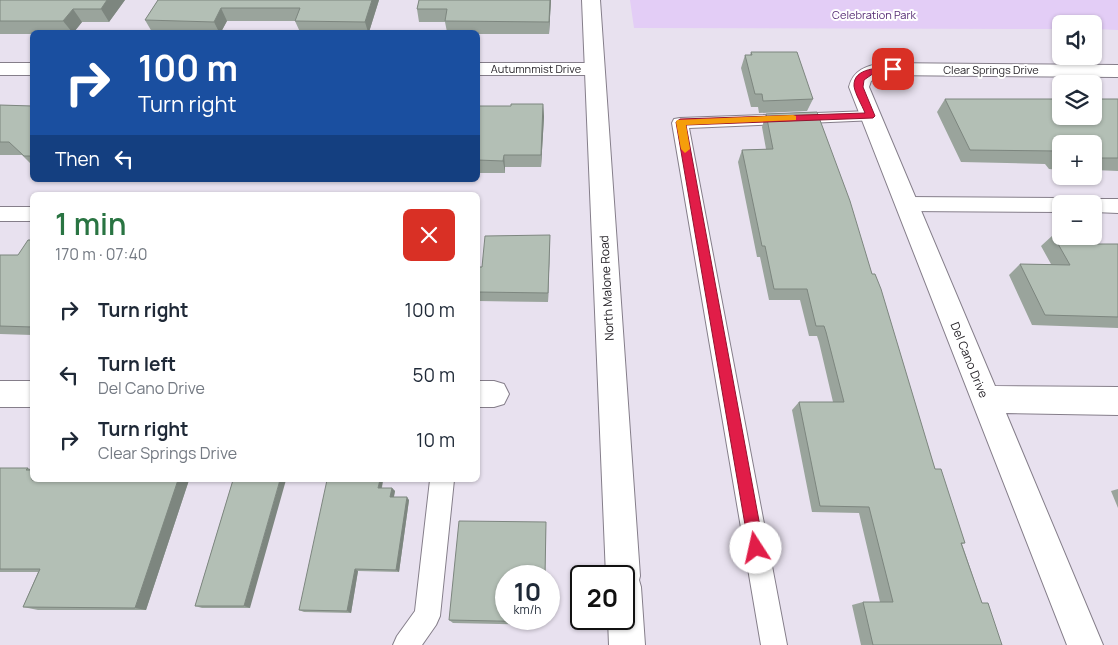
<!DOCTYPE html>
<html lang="en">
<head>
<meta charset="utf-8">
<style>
  :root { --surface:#fff; --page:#f6f6f7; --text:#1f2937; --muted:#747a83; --accent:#297442 }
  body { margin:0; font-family:Manrope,sans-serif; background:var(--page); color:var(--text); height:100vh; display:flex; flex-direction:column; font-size:19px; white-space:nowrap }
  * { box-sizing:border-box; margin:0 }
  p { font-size:16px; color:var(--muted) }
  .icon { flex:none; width:28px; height:28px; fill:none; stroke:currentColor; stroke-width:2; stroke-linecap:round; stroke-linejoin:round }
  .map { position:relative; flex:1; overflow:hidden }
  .panel { position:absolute; left:30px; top:192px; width:450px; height:290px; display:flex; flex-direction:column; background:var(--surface); border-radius:8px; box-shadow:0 1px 4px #0004 }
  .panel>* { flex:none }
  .banner { position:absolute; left:30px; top:30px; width:450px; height:152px; border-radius:8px; box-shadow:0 1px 4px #0004; background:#1a4fa0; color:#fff; overflow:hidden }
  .fabs { position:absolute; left:1052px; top:15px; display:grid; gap:10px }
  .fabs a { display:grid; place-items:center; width:50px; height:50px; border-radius:8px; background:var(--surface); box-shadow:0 1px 4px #0004; font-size:25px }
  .speed { position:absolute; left:495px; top:565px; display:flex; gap:10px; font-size:25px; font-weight:700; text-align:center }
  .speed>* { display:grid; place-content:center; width:65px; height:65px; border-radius:50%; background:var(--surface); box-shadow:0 1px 4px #0004; line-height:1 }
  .speed small { font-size:12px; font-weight:400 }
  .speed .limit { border:2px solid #111; border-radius:8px; background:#fff; color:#111 }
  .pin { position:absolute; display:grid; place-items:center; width:42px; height:42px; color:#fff; margin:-21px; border-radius:10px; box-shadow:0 2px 8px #0006 }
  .me { position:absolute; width:55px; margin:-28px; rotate:350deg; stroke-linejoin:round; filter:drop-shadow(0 0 4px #0008) }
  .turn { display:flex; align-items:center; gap:18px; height:105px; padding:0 25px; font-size:22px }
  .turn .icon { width:65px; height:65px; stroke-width:2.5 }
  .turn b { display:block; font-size:35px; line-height:42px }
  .then { display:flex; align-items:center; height:48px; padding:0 25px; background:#0003; gap:10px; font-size:19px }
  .round { display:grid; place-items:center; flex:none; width:52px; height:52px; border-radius:8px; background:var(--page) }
  .summary { display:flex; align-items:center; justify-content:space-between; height:85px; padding:0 25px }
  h1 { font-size:30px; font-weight:600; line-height:38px; color:var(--accent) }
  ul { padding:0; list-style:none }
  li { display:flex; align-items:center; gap:15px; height:65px; padding:0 25px }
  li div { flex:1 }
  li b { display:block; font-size:19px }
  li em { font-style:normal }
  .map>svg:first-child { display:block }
  .green { fill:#e3cdf6 }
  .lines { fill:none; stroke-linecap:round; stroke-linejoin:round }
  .lane-casing { stroke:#857e8a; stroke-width:2 }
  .street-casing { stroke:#857e8a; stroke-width:2 }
  .secondary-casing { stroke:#857e8a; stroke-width:2 }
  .lane { fill:#fff; fill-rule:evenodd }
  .street { fill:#fff; fill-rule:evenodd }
  .secondary { fill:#fff; fill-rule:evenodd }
  .wall { fill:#9aa49c }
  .shaded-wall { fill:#7d867f }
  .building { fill:#b3bfb5; stroke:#7d867f }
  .route { fill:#e11d48; stroke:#92132f }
  .slow { fill:#f59e0b }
  .labels { text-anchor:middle; stroke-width:4; stroke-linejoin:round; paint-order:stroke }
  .far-park-label { font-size:11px; fill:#562c74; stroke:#fff }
  .far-street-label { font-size:11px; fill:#28252a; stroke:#fff }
  .street-label { font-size:12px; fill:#28252a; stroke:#fff }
</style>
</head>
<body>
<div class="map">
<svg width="1118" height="645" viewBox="0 0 1118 645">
  <rect width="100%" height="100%" fill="#e8e1ef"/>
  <!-- green -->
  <path class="green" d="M 630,0 L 1118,0 L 1118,30 L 1094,29 L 1094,24 L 1061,24 L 1061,29 L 634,28 Z"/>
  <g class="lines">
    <!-- lane casing -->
    <g class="lane-casing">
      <path id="lane" d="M 870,111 L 876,112 L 878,116 L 876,120 L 689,128 L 787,645 L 761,645 L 672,123 L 674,119 L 680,118 Z
        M 906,197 L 1061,198 L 1067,200 L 1069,204 L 1061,204 L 1061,212 L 906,211 L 900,209 L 897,204 L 900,199 Z
        M 1094,199 L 1118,199 L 1118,213 L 1094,212 L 1094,204 L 1086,204 Z
        M 0,207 L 32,207 L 32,221 L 0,221 Z
        M 430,480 L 454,480 L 440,616 L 436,625 L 422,645 L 393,645 L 397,636 L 415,611 Z"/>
    </g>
    <!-- street casing -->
    <g class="street-casing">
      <path id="street" d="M 0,63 L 32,63 L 32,75 L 0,75 Z
        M 478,63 L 594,63 L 601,65 L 604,69 L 601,73 L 594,75 L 478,75 Z
        M 882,63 L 1118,65 L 1118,77 L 882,75 L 871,81 L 869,87 L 995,386 L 1118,387 L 1118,415 L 1006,413 L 1103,645 L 1067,645 L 849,87 C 853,70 866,66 882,63 Z
        M 0,381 L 32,381 L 32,407 L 0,407 Z
        M 478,381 L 494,381 L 504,384 L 509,394 L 504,404 L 494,407 L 478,407 Z"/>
    </g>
    <!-- secondary casing -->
    <g class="secondary-casing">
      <path id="secondary" d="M 582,0 L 600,0 L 640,576 L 639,580 L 641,587 L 645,645 L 609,645 L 608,619 L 624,619 L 624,576 L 606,576 Z"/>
    </g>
    <!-- lane -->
    <use href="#lane" class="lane"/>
    <!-- street -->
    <use href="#street" class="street"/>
    <!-- secondary -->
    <use href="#secondary" class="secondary"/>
  </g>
  <!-- wall -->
  <path class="wall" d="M 0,0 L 125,0 L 109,22 L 82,22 L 74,32 L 32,32 L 32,34 L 0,34 Z
    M 158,0 L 379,0 L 369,32 L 300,32 L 295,21 L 227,21 L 221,32 L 152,32 L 145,20 Z
    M 419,0 L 551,0 L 549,34 L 478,34 L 478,32 L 447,32 L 445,22 L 419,22 L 417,9 Z
    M 751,52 L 813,99 L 807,111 L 759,113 L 758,107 L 751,107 L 741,68 L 745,55 L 750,55 Z
    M 945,99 L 1118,99 L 1118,171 L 1094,170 L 1094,144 L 1061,144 L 1061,170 L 1049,169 L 1045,164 L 961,162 L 937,112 Z
    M 543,104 L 544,117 L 541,167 L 505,167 L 505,173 L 478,173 L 478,106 L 495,107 Z
    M 0,105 L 32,106 L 32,165 L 22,155 L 0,155 Z
    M 766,114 L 872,274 L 935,469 L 965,543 L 962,544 L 982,603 L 1002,645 L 861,645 L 852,605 L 863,602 L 880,602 L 859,513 L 812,512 L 792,410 L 799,402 L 833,402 L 819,342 L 817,336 L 809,336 L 800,300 L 769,300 L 760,257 L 757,257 L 738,162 L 742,150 L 766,149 L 762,127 Z
    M 550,235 L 548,302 L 478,301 L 478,267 L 482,267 Z
    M 1053,235 L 1093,244 L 1118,244 L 1118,328 L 1032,325 L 1009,275 L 1020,264 L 1051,264 L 1041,246 Z
    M 32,240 L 32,335 L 0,334 L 0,255 L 18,255 Z
    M 0,468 L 28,468 L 32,470 L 32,480 L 189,480 L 146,610 L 38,610 L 23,607 L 38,572 L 0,572 Z
    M 233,480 L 250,608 L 202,608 L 195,606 Z
    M 383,480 L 382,488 L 392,488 L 395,491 L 394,497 L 409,500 L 399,572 L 358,571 L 351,613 L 304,612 L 299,610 Z
    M 1118,489 L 1118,508 L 1111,491 Z
    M 546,528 L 545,576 L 506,576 L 545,619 L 545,625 L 453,623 L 449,620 Z"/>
  <!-- shaded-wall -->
  <path class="shaded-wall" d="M 107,0 L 125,0 L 109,22 L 101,9 Z
    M 372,0 L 379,0 L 369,32 L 368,32 L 365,22 Z
    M 550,0 L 551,0 L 549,34 L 549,22 Z
    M 221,8 L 227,21 L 221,32 L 219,32 L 214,22 Z
    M 73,9 L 82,22 L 74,32 L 72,32 L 63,21 Z
    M 543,104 L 544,117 L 541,167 L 541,155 Z
    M 504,155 L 505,167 L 505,173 L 503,161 Z
    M 550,235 L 550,244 L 548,302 L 548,293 Z
    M 178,480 L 189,480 L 146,610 L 135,608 Z
    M 280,480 L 286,480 L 250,608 L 244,606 Z
    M 380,480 L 383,480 L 381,491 L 378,488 Z
    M 392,488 L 395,491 L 393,500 L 390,497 Z
    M 407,497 L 409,500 L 399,572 L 396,570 Z
    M 355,569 L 358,571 L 351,613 L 347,611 Z"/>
  <!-- building -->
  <path class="building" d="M 0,0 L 107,0 L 101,9 L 73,9 L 63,21 L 0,21 Z
    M 158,0 L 372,0 L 365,22 L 295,21 L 300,8 L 221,8 L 214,22 L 145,20 Z
    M 419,0 L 550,0 L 549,22 L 445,21 L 447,9 L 417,9 Z
    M 751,52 L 797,52 L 813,99 L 763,101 L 762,94 L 755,94 L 745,55 L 752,55 Z
    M 945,99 L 1061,99 L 1061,116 L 1094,116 L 1094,99 L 1118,99 L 1118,158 L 1094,158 L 1094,144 L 1061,144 L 1061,157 L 1060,157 L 1057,151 L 970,150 Z
    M 511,104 L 543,104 L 541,155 L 504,155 L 503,161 L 478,160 L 478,106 L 511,106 Z
    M 0,105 L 32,106 L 32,156 L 24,156 L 9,142 L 0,142 Z
    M 817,112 L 850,201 L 872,274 L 875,274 L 881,289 L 935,469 L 941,469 L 965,543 L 961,543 L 982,603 L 988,603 L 1002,645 L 873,645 L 863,602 L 893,602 L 869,507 L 820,506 L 799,402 L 844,402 L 826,332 L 824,326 L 816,326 L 807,289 L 774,289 L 765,246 L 762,246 L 742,150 L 773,149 L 766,114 Z
    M 550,235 L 548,293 L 478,292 L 478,267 L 482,267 L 485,236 Z
    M 1053,235 L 1061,235 L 1061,236 L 1089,236 L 1093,244 L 1118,244 L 1118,317 L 1045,315 L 1020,264 L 1070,265 Z
    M 28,240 L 32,240 L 32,327 L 0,326 L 0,255 L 18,255 Z
    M 0,468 L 28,468 L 26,470 L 32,470 L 32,480 L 178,480 L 135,608 L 23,607 L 40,569 L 0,569 Z
    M 233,480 L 280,480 L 244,606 L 195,606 Z
    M 327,480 L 380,480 L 378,488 L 392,488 L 390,497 L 407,497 L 396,570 L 355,569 L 347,611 L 299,610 Z
    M 459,521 L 546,522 L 545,576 L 506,576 L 506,619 L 544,619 L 544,622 L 449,620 Z"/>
  <!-- route -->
  <path class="route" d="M 893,67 L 898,69 L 896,71 L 874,73 L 864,80 L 863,87 L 875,116 L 873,118 L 686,125 L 764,548 L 761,553 L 756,555 L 752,553 L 749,548 L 676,122 L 680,119 L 865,113 C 862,105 855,94 854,86 C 853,67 881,68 893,67 Z"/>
  <!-- slow -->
  <path class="slow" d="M 793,115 L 796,116 L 796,120 L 686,125 L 690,149 L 685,153 L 681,149 L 676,122 L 677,120 Z"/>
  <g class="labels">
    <!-- far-park labels -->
    <g class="far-park-label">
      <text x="874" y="19">Celebration Park</text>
    </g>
    <!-- far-street labels -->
    <g class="far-street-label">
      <text x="536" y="73">Autumnmist Drive</text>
      <text x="991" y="74">Clear Springs Drive</text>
    </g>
    <!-- street labels -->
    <g class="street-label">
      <text transform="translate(607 288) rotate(-93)" y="4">North Malone Road</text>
      <text transform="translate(969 360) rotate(68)" y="4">Del Cano Drive</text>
    </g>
  </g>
</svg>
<div class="fabs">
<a><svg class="icon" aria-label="sound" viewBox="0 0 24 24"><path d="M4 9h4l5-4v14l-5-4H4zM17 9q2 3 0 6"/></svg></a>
<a><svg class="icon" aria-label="layers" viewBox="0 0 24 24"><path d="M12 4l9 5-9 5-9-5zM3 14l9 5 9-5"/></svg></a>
<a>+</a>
<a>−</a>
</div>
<div class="speed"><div>10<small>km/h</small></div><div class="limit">20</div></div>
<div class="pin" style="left:893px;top:69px;background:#d93025"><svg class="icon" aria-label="arrive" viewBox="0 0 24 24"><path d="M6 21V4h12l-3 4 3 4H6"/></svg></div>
<svg class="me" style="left:756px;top:548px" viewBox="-20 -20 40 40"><circle r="19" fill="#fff"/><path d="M0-13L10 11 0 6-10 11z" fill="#e11d48"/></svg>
<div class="banner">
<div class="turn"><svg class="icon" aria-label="right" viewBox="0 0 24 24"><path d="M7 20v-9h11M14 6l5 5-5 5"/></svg><div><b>100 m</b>Turn right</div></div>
<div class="then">Then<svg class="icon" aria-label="left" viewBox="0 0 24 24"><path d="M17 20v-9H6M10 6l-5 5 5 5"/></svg></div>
</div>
<section class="panel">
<div class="summary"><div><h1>1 min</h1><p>170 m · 07:40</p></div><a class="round" style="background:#d93025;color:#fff"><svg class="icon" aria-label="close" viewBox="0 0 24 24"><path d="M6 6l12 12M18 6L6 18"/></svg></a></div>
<ul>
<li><svg class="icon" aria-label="right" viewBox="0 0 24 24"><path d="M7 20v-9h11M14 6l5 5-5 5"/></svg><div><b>Turn right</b></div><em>100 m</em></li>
<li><svg class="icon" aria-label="left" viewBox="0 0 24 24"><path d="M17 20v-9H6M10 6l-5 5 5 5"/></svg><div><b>Turn left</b><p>Del Cano Drive</p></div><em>50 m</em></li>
<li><svg class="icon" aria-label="right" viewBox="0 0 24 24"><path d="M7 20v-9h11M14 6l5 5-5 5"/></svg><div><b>Turn right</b><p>Clear Springs Drive</p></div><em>10 m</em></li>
</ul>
</section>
</div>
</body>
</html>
